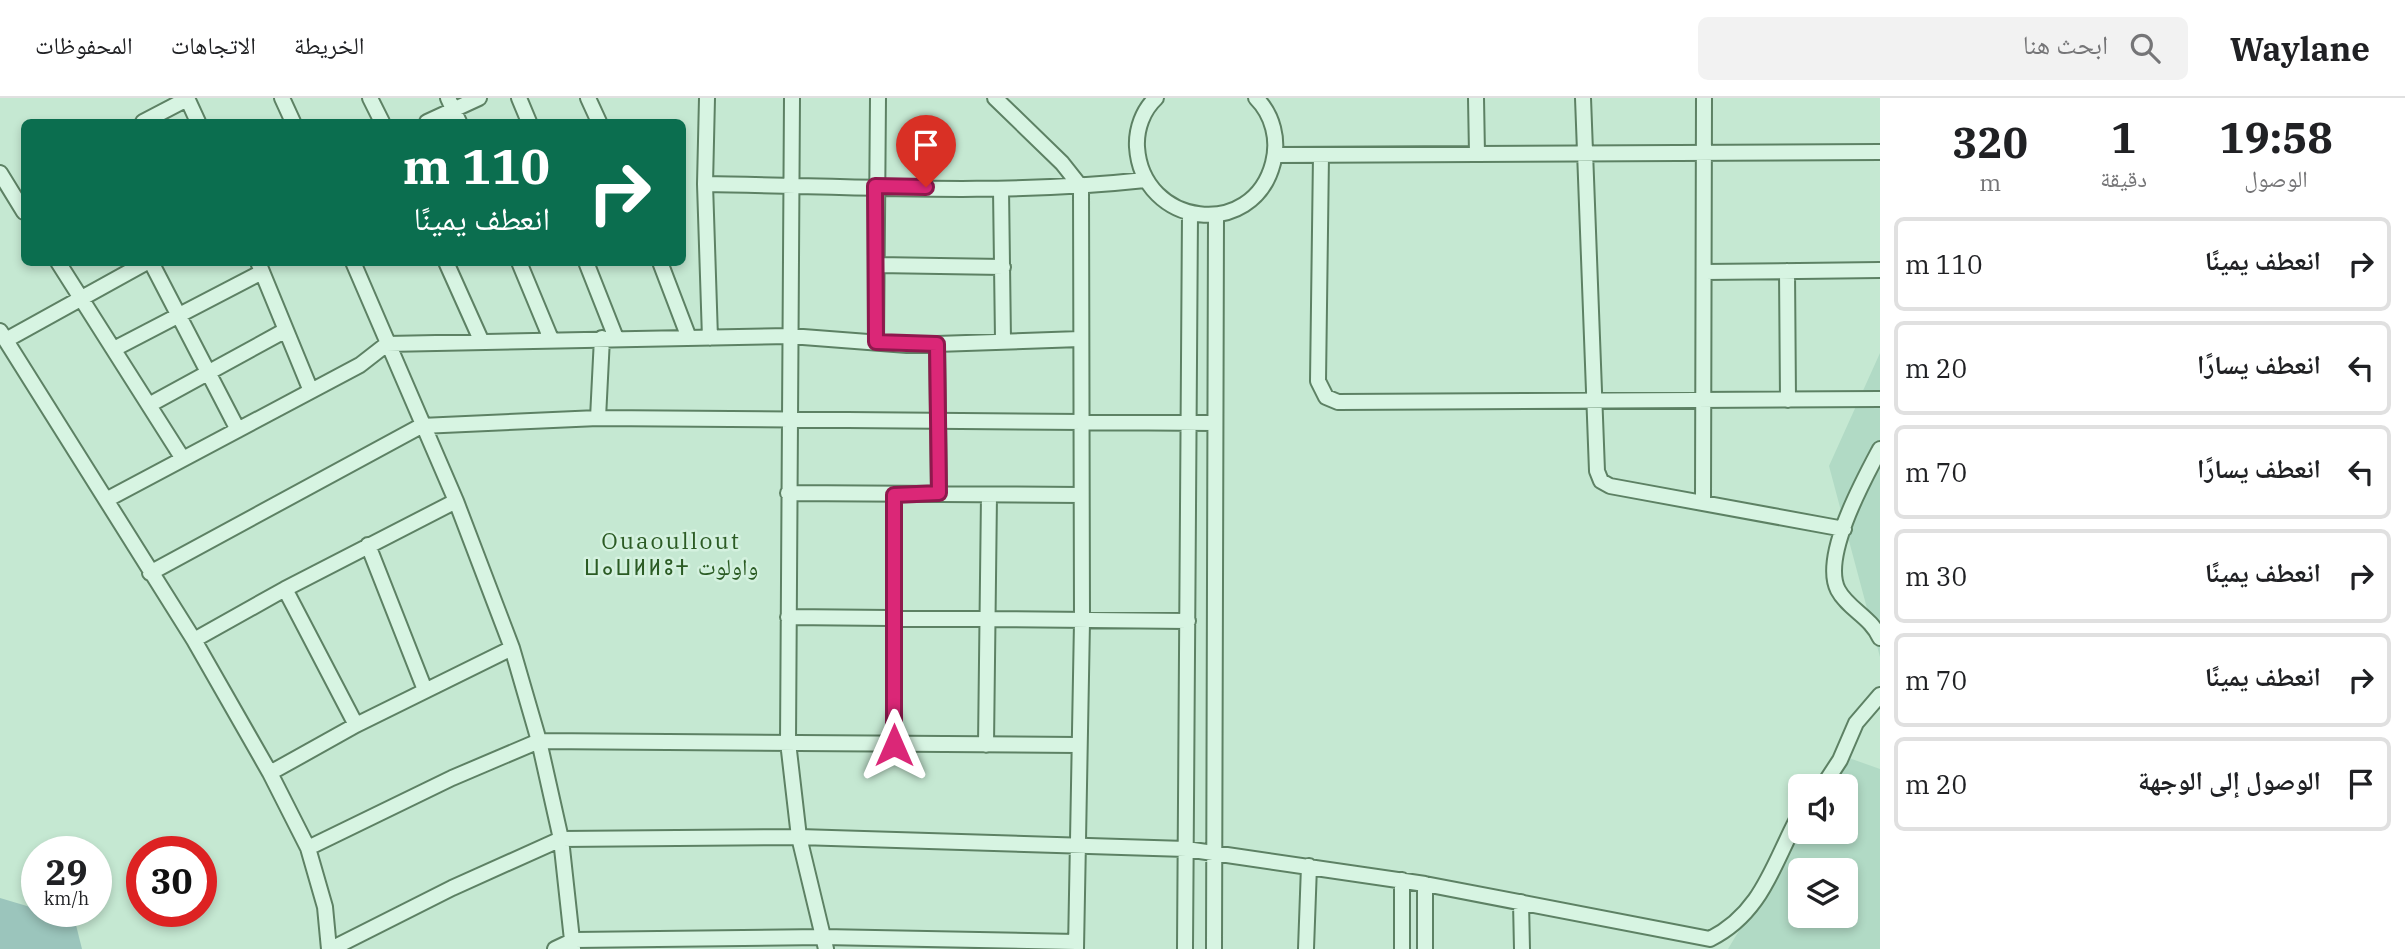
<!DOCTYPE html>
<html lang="ar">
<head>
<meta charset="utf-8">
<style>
  :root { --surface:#fff; --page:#f2f2f2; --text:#202124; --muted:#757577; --line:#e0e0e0 }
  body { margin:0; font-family:"IBM Plex Serif","Noto Naskh Arabic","Noto Sans Tifinagh",serif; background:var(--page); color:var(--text); direction:rtl; height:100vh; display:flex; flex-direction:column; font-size:26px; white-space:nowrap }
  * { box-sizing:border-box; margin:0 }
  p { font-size:23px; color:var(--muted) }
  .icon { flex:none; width:38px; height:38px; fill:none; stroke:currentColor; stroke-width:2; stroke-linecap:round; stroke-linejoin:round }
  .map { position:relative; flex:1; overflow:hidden; direction:ltr }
  .drawer { display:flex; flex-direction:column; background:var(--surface); width:525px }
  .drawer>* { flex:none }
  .guide { position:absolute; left:21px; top:21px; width:665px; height:147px; border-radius:10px; box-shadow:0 4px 10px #0003; direction:rtl; background:#0b6e4f; color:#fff; overflow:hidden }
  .fabs { position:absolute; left:1788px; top:676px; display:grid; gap:14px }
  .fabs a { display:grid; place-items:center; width:70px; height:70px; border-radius:10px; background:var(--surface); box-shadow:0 4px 10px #0003; font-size:35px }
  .speed { position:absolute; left:21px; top:738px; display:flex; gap:14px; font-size:35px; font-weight:700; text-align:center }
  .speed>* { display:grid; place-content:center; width:91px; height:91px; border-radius:50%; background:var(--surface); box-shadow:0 4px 10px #0003; line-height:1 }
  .speed small { font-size:18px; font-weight:400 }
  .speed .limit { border:10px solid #d22; background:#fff; color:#111 }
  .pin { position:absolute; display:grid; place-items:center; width:60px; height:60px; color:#fff; margin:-72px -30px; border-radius:50% 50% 50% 0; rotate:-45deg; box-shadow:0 0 7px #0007 }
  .pin .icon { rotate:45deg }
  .me { position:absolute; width:77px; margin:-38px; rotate:0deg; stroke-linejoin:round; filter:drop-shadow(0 0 5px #0008) }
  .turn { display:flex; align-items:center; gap:24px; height:147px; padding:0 21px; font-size:32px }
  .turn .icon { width:91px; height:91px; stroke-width:2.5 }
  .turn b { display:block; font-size:49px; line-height:60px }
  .eta { display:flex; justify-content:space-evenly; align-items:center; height:119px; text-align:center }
  .eta b { font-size:42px; font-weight:800; line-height:49px }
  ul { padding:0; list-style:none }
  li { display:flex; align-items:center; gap:21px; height:94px; margin:0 14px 10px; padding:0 7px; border:4px solid var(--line); border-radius:10px }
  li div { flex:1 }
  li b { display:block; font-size:26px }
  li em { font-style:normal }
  header { display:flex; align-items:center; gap:42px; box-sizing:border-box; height:98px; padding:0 35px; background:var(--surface); border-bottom:2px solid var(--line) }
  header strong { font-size:33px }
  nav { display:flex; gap:38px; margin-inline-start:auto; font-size:24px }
  .search { width:490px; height:63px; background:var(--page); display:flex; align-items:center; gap:18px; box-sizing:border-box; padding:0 24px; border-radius:10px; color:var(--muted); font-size:26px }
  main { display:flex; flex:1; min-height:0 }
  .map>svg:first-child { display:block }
  .farmland { fill:#b1dac5; fill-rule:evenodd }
  .green { fill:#9bc5bc }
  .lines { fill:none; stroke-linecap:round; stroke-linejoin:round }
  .street-casing { stroke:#5d8164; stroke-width:18 }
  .street { stroke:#d7f4e2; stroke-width:14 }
  .route-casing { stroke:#8e194d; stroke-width:18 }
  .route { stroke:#db2777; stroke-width:12 }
  .labels { text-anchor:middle; stroke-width:5; stroke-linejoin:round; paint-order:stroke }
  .quarter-label { font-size:23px; letter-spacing:2px; fill:#2b5b24; stroke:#d4f1df }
</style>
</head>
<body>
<header>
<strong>Waylane</strong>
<div class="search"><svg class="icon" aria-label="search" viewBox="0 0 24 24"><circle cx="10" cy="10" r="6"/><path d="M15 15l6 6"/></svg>ابحث هنا</div>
<nav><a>الخريطة</a><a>الاتجاهات</a><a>المحفوظات</a></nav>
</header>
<main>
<section class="drawer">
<div class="eta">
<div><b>19:58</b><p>الوصول</p></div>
<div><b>1</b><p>دقيقة</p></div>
<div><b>320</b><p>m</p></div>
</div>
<ul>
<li><svg class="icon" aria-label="right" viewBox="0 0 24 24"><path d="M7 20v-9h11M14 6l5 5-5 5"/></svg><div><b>انعطف يمينًا</b></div><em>110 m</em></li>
<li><svg class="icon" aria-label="left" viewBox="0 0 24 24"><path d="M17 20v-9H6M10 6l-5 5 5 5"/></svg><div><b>انعطف يسارًا</b></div><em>20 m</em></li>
<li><svg class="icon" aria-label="left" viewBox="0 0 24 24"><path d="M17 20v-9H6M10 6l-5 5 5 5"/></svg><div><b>انعطف يسارًا</b></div><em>70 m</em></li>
<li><svg class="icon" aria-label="right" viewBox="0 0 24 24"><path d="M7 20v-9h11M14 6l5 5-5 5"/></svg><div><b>انعطف يمينًا</b></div><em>30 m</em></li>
<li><svg class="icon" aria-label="right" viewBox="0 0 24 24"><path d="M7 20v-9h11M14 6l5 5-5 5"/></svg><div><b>انعطف يمينًا</b></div><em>70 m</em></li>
<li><svg class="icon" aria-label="arrive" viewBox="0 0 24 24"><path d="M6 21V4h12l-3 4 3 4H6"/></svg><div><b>الوصول إلى الوجهة</b></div><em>20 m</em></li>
</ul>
</section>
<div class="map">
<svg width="1880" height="851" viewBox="0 0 1880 851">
  <rect width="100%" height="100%" fill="#c5e8d2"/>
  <!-- farmland -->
  <path class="farmland" d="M 1880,255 L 1880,559 L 1829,368 Z
    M 1849,660 L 1880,671 L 1880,851 L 1728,851 L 1801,729 L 1801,733 L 1846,733 L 1846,688 L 1829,688 ZM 1801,772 L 1846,772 L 1846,817 L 1801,817 Z"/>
  <!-- green -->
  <path class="green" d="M 0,800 L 37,811 L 37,814 L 75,823 L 82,851 L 0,851 Z"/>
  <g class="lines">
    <!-- street casing -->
    <g class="street-casing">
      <path id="street" d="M 187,0 L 198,24
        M 282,0 L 293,24
        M 370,0 L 382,24
        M 448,0 L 459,24
        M 519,0 L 529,24
        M 588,0 L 599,24
        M 707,0 L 705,86 L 710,240
        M 792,0 L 788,644 L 799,739 L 826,851
        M 995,0 L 1062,65 L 1081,89 L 1082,524 L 1076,851
        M 1156,0 C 1143,12 1136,31 1137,49 C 1142,129 1253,143 1273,65 C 1279,42 1273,17 1256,0
        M 1476,0 L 1477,56
        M 1583,0 L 1597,373 L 1601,383 L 1610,388 L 1844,431
        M 143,24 L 187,1
        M 427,24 L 479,0
        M 1275,57 L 1880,54
        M 1321,57 L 1318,283 L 1326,299 L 1338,304 L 1880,301
        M 0,75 L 24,114
        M 705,86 C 851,88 999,98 1145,82
        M 1001,91 L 1003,242
        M 58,164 L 183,361
        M 151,164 L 238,332
        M 258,164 L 311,293
        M 353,164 L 456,403 L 512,550 L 539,643 L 561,741 L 573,851
        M 446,164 L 481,242
        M 519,164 L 551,241
        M 586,164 L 616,240
        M 660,164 L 689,240
        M 877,167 L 1003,169
        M 1787,173 L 1788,302
        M 1704,174 L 1880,172
        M 0,233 L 194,542 L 270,675 L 308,750 L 325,809 L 329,851
        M 6,242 L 147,164
        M 876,244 L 878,0
        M 937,246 L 939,395
        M 114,251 L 262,174
        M 149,307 L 286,232
        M 598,320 L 602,240
        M 1880,351 C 1864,381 1821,459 1838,492 C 1848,511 1871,519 1880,540
        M 788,395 L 1081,397
        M 894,397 L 894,647
        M 106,402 L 360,267 L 387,246 L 790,238 L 907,247 L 1080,241
        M 1703,405 L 1704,0
        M 368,447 L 425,592
        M 150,475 L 421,328 L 598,320 L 1215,325
        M 285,491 L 356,627
        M 788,519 L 1188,523
        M 194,542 L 285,491 L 456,403
        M 986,647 L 989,397
        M 270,675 L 356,627 L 512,550
        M 1823,688 L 1840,662 L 1856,625 L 1880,597
        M 308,750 L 452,680 L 539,643 L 1077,647
        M 1521,804 L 1522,851
        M 331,851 L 452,790 L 561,741 L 799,739 L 1186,751 L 1425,786 L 1710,841 C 1764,814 1774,762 1801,714
        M 555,851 L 574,842 L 823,839 L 1076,844
        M 1185,851 L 1190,116
        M 1214,851 L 1216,117
        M 1306,851 L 1309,768
        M 1402,851 L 1402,782
        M 1425,851 L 1425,786"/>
    </g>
    <!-- street -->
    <use href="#street" class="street"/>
  </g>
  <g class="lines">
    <!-- route casing -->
    <g class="route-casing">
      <path id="route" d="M 894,647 L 894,397 L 939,395 L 937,246 L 876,244 L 875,88 L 926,89"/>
    </g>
    <!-- route -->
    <use href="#route" class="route"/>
  </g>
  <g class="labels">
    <!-- quarter labels -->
    <g class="quarter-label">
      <text x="671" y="451">Ouaoullout<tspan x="671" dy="26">ⵡⴰⵡⵍⵍⵓⵜ واولوت</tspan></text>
    </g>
  </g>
</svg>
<div class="fabs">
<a><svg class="icon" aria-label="sound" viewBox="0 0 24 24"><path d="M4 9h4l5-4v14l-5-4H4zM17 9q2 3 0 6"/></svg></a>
<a><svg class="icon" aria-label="layers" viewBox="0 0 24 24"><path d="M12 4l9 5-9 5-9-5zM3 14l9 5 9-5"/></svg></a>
</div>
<div class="speed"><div>29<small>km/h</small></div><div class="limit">30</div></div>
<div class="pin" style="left:926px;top:89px;background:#d93025"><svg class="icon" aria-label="arrive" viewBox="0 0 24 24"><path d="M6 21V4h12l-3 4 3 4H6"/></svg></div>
<svg class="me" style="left:894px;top:647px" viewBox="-20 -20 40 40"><path d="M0-17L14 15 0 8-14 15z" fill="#db2777" stroke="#fff" stroke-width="4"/></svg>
<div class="guide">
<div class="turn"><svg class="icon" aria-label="right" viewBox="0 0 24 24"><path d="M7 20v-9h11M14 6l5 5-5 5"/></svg><div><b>110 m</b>انعطف يمينًا</div></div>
</div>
</div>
</main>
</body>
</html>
